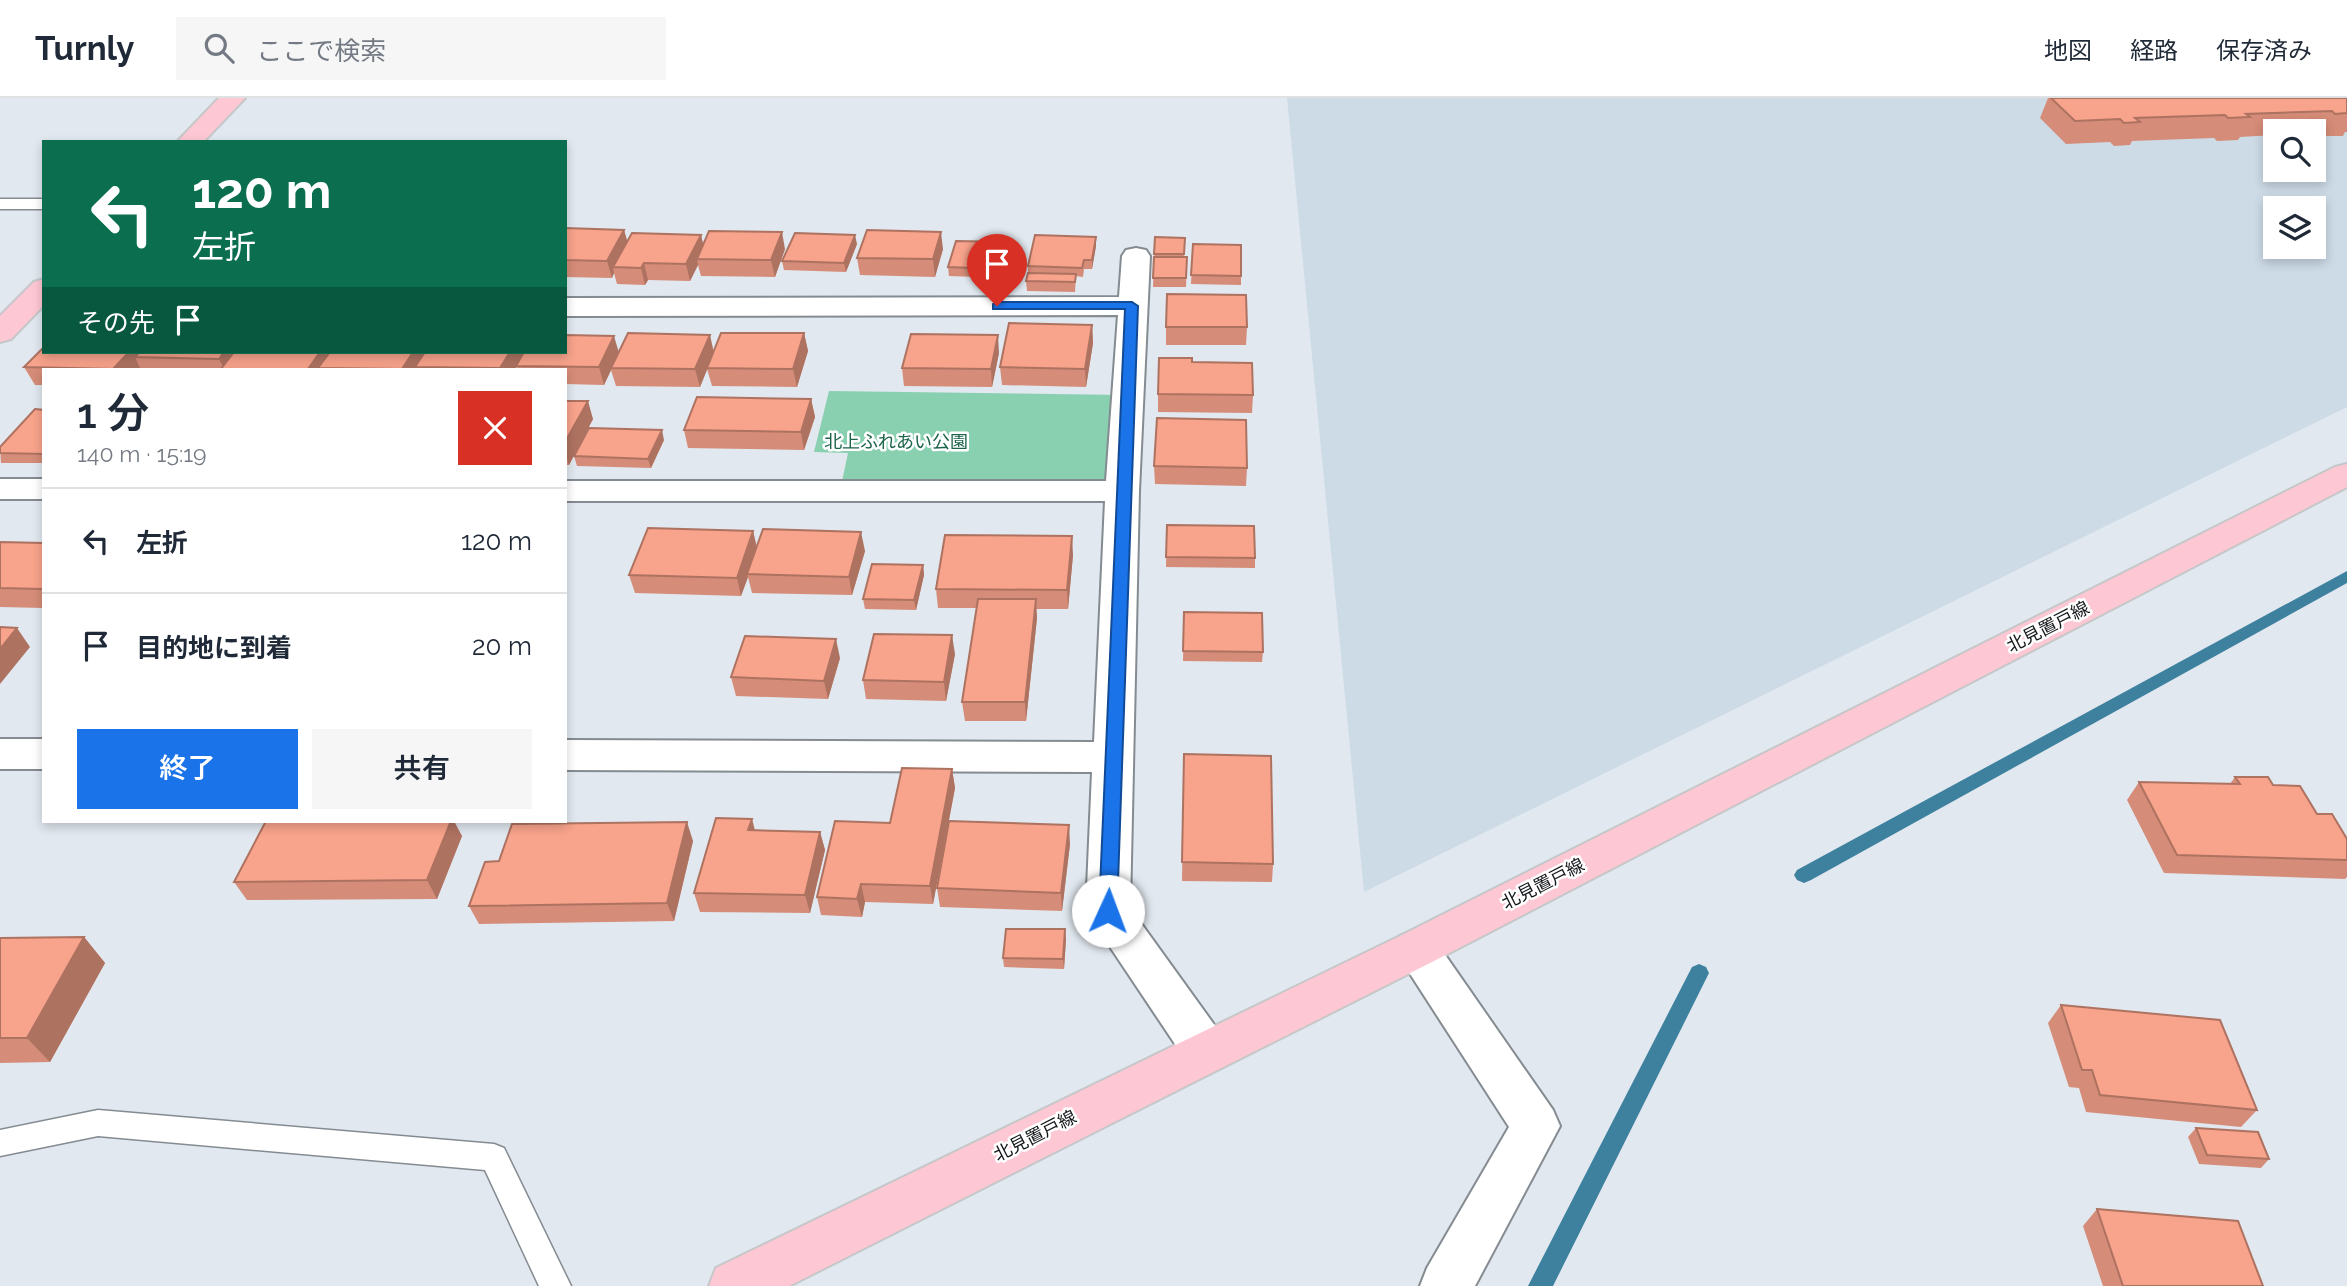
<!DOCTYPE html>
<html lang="ja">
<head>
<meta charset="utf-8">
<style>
  :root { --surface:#fff; --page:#f6f6f7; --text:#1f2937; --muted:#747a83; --line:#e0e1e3; --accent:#1a73e8 }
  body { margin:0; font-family:Raleway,"Noto Sans JP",sans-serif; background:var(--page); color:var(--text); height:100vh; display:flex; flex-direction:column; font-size:26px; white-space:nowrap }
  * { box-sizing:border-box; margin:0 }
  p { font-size:23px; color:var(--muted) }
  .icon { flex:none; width:38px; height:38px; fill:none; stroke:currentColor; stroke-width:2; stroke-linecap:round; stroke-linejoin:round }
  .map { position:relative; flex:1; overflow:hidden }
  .side { position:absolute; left:42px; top:270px; width:525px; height:455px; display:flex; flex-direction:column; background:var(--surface); border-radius:0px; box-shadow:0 4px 10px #0003 }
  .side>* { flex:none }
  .top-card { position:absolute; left:42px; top:42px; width:525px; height:214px; border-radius:0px; box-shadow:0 4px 10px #0003; background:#0b6e4f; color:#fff; overflow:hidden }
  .buttons { position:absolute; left:2263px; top:21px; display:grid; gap:14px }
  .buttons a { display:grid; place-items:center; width:63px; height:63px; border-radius:0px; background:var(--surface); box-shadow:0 4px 10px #0003; font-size:35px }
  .pin { position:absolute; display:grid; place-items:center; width:60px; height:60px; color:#fff; margin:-72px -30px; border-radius:50% 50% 50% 0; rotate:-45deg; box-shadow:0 0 7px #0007 }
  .pin .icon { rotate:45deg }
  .me { position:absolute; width:77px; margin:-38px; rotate:2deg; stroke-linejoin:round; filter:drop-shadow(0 0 5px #0008) }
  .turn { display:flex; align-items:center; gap:24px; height:147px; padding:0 35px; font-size:32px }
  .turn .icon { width:91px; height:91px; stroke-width:2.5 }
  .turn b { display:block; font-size:49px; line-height:60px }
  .then { display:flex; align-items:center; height:66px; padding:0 35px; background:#0003; gap:14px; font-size:26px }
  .round { display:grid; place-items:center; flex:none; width:74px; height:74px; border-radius:0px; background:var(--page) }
  .summary { display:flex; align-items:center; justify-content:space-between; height:119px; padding:0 35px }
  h1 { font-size:42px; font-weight:600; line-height:52px }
  .button { display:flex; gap:14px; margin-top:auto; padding:14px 35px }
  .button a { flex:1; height:80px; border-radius:0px; background:var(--accent); color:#fff; font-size:28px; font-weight:600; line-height:80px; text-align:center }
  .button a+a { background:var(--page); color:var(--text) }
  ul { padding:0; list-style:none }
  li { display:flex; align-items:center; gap:21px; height:105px; padding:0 35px; border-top:2px solid var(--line) }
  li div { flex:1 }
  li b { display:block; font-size:26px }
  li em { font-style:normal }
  header { display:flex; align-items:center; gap:42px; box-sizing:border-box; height:98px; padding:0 35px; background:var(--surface); border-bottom:2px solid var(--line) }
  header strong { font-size:33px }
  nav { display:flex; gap:38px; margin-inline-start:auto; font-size:24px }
  .search { width:490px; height:63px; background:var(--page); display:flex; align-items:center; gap:18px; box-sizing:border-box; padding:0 24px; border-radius:0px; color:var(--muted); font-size:26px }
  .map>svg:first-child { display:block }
  .built { fill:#cddbe7; fill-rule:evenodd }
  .green { fill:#89d0b1 }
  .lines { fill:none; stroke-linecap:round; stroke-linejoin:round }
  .stream { fill:#3e819f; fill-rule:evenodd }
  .lane-casing { stroke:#848b91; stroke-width:3 }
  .street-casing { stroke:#848b91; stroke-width:4 }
  .primary-casing { stroke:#c6c7c8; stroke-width:4 }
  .lane { fill:#fff; fill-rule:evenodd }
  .street { fill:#fff; fill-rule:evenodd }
  .primary { fill:#fec7d4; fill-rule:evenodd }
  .wall { fill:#d58c78 }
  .shaded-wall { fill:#ae7261 }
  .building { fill:#f8a38b; stroke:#ae7261; stroke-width:2 }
  .route { fill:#1a73e8; stroke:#114b97; stroke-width:2 }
  .labels { text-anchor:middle; stroke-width:5; stroke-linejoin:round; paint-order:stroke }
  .park-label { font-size:18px; fill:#1c644a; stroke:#fff }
  .street-label { font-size:18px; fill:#131618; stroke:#fff }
</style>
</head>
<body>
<header>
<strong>Turnly</strong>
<div class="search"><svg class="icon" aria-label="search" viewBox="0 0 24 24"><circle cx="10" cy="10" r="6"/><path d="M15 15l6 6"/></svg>ここで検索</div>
<nav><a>地図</a><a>経路</a><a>保存済み</a></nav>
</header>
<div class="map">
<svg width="2347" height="1188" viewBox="0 0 2347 1188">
  <rect width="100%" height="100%" fill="#e1e8ef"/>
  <!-- built -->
  <path class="built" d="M 1287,0 L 2347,0 L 2347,309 L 1364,794 ZM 2275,33 L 2314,33 L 2314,72 L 2275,72 ZM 2275,110 L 2314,110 L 2314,149 L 2275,149 Z"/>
  <!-- green -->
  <path class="green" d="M 829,293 L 1127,297 L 1122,393 L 840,393 L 848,355 L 814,354 Z"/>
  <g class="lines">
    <!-- stream -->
    <path class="stream" d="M 2347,473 L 2347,485 L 1811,782 L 1804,785 L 1797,782 L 1794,777 L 1797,772 Z
      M 1699,866 L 1706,869 L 1709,875 L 1553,1188 L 1528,1188 L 1692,869 Z"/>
    <!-- lane casing -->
    <g class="lane-casing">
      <path id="lane" d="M 0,101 L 44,101 L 44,111 L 0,111 Z
        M 98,1012 L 494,1046 L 504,1050 L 571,1188 L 539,1188 L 485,1072 L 98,1038 L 0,1058 L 0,1032 Z"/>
    </g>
    <!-- street casing -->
    <g class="street-casing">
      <path id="street" d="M 1136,150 L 1146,152 L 1150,158 L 1139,393 L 1130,810 L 1223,939 L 1230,953 L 1223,967 L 1206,973 L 1189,967 L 1086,813 L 1092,674 L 565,672 L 565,642 L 1094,644 L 1105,403 L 565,403 L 565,383 L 1106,383 L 1118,217 L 565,218 L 565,200 L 1119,199 L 1122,158 L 1126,152 Z
        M 0,381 L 44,381 L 44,401 L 0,401 Z
        M 0,641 L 44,641 L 44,671 L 0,671 Z
        M 1416,833 L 1432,838 L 1553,1012 L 1560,1028 L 1475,1188 L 1420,1188 L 1427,1170 L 1509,1029 L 1394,851 L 1400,838 Z"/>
    </g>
    <!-- primary casing -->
    <g class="primary-casing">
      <path id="primary" d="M 219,0 L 245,0 L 203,44 L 177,44 Z
        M 44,181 L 44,207 L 11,241 L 0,244 L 0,218 L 34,184 Z
        M 2347,366 L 2347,389 L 1432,864 L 789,1188 L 709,1188 L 716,1170 L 1400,838 L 2335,369 Z"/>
    </g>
    <!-- lane -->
    <use href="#lane" class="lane"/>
    <!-- street -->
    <use href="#street" class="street"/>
    <!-- primary -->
    <use href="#primary" class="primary"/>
  </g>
  <!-- wall -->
  <path class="wall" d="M 2048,0 L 2347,0 L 2347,34 L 2345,34 L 2343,38 L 2323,38 L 2320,36 L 2314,36 L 2314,33 L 2275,33 L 2275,37 L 2240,39 L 2238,42 L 2217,43 L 2214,40 L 2132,43 L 2130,47 L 2114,48 L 2110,44 L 2066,46 L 2040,20 Z
    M 565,130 L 624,132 L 627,143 L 701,137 L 703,146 L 785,151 L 775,179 L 701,178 L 698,167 L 690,183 L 648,182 L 645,187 L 617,186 L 614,175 L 612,180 L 565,179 Z
    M 1096,139 L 1096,148 L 1092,171 L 1084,171 L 1083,179 L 1076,178 L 1075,194 L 1027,193 L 1026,183 L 1028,175 L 1028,168 Z
    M 1155,139 L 1185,140 L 1184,159 L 1187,159 L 1186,189 L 1153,189 Z
    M 857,146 L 846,174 L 784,172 L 782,163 Z
    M 1193,146 L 1241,147 L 1241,187 L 1191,186 Z
    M 943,151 L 935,179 L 860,177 L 857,160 Z
    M 1008,154 L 1002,180 L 949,178 L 948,169 Z
    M 1092,227 L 1093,245 L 1086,289 L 1002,287 L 1000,269 Z
    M 1166,229 L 1247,229 L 1246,247 L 1166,247 Z
    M 804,235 L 808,253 L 797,289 L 712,288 L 707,271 L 700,289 L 616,288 L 611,272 L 604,287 L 565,286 L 565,271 L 518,271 L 517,269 L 516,271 L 141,271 L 140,270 L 139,271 L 44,271 L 44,287 L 35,287 L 24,269 L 44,254 L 714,253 Z
    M 999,255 L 992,289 L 904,288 L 902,270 Z
    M 1192,264 L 1253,297 L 1252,315 L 1158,314 L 1158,296 Z
    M 811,301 L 815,319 L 804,352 L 688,350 L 684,332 Z
    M 565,303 L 593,321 L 569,367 L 565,367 Z
    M 44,312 L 44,365 L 1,365 L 0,349 Z
    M 664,342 L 651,370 L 577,368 L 574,358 Z
    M 1154,368 L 1247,370 L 1246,388 L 1155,386 Z
    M 1167,427 L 1255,460 L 1255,470 L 1166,469 Z
    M 753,433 L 757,449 L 865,453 L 852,497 L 752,495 L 748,479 L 741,498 L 635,495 L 629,477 Z
    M 0,444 L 44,445 L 44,510 L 0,509 Z
    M 1073,457 L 1068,511 L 1036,511 L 1037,520 L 1026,623 L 965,623 L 962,604 L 977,510 L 938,510 L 936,491 Z
    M 923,467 L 924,477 L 916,512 L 865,511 L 863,501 Z
    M 1184,514 L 1263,554 L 1262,564 L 1183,563 Z
    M 955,556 L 946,603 L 866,601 L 863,582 Z
    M 840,560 L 828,601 L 736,598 L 731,579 Z
    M 1184,656 L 1273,766 L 1272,784 L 1182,783 Z
    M 952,671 L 955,690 L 933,806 L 865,804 L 862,819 L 821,817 L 817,799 L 890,725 Z
    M 2235,679 L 2273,687 L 2317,716 L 2347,741 L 2347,779 L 2345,781 L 2164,775 L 2127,702 L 2139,684 L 2230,686 Z
    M 755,732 L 820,734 L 825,752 L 810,815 L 700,814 L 694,795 Z
    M 462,738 L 437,801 L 247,802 L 234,784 Z
    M 693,743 L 674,823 L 479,826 L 469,808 L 499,763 Z
    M 1070,746 L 1062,813 L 940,809 L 937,790 Z
    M 84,839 L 105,865 L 50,964 L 0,965 L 0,840 Z
    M 1066,841 L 1064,871 L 1004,869 L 1003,860 Z
    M 2061,907 L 2257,1012 L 2241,1029 L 2086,1014 L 2079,990 L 2069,989 L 2048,925 Z
    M 2196,1030 L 2269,1061 L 2261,1070 L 2199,1066 L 2188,1039 Z
    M 2097,1111 L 2263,1188 L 2103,1188 L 2083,1128 Z"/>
  <!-- shaded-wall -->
  <path class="shaded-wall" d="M 624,132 L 629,149 L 613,169 L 614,175 L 612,180 L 607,163 Z
    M 782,134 L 785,151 L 775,179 L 771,162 Z
    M 941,134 L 943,151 L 935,179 L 933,161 Z
    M 701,137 L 705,154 L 697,161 L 698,167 L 690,183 L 686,166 Z
    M 855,137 L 857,146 L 846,174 L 844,165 Z
    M 1096,139 L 1096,148 L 1092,171 L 1092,162 Z
    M 1007,144 L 1008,154 L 1002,180 L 1001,171 Z
    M 644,165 L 648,182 L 645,187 L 641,170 Z
    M 1092,227 L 1093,245 L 1086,289 L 1085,271 Z
    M 804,235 L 808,253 L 797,289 L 793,271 Z
    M 710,237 L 714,255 L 700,289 L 695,271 Z
    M 998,237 L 999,255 L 992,289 L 991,271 Z
    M 614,238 L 619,255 L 611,270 L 611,272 L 604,287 L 599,269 Z
    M 129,254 L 155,254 L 135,259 L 140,270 L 139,271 L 113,271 Z
    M 224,254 L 247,254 L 224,271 L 219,261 Z
    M 320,254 L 339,254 L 318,270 L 319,271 L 308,271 Z
    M 413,254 L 431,254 L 415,269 L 416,271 L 402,271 Z
    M 510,254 L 524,254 L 516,268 L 516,271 L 500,271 Z
    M 811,301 L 815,319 L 804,352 L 801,334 Z
    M 588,303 L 593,321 L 569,367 L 565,355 L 565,344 Z
    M 662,332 L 664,342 L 651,370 L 648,361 Z
    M 753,433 L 757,451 L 747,476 L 748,479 L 741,498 L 737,480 Z
    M 861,434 L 865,453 L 852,497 L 849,479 Z
    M 1072,438 L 1073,457 L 1068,511 L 1067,492 Z
    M 923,467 L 924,477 L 916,512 L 914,502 Z
    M 1036,501 L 1037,520 L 1026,623 L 1025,604 Z
    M 17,530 L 30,549 L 0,586 L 0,551 Z
    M 952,537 L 955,556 L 946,603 L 944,584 Z
    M 836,541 L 840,560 L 828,601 L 824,583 Z
    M 952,671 L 955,690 L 933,806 L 930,788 Z
    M 752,721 L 757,740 L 748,732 Z
    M 451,723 L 454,723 L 462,738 L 437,801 L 427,782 Z
    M 687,724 L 693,743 L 674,823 L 667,805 Z
    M 1069,727 L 1070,746 L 1062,813 L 1061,795 Z
    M 820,734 L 825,752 L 810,815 L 805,797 Z
    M 861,786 L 865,804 L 862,819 L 857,801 Z
    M 1065,831 L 1066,841 L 1064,871 L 1063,861 Z
    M 84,839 L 105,865 L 50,964 L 27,940 Z"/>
  <!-- building -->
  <path class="building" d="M 2051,0 L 2347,0 L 2347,15 L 2335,16 L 2332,13 L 2246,16 L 2250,19 L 2228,20 L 2225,17 L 2135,20 L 2140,24 L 2124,25 L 2120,21 L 2075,23 Z
    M 565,130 L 624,132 L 607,163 L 565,162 Z
    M 867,132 L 941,134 L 933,161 L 857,160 Z
    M 709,133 L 782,134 L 771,162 L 697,161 Z
    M 632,135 L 701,137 L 686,166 L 644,165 L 641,170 L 613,169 Z
    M 795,135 L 855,137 L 844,165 L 782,163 Z
    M 1035,137 L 1096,139 L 1092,162 L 1084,162 L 1082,170 L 1028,168 Z
    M 1155,139 L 1185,140 L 1184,156 L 1154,156 Z
    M 956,143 L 1007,144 L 1001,171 L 948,169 Z
    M 1193,146 L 1241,147 L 1241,178 L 1191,177 Z
    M 1154,159 L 1187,159 L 1186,180 L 1153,180 Z
    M 1028,175 L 1076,176 L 1075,184 L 1026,183 Z
    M 1167,196 L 1246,197 L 1247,229 L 1166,229 Z
    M 1009,225 L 1092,227 L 1085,271 L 1000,269 Z
    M 628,235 L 710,237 L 695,271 L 611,270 Z
    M 721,235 L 804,235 L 793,271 L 707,270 Z
    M 911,236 L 998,237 L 991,271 L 902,270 Z
    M 565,237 L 614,238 L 599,269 L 516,268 L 524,254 L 565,254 Z
    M 44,249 L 44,254 L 129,254 L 113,271 L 24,269 Z
    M 140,254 L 224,254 L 219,261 L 135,259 Z
    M 234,254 L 320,254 L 308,271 L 221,271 Z
    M 330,254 L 413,254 L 402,271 L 318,270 Z
    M 425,254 L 510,254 L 500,270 L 415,269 Z
    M 1159,260 L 1192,260 L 1192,264 L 1252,265 L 1253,297 L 1158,296 Z
    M 697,299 L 811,301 L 801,334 L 684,332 Z
    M 565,303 L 588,303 L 565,344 Z
    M 35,311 L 44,312 L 44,356 L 0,355 L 0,349 Z
    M 1157,320 L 1246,322 L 1247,370 L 1154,368 Z
    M 589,330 L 662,332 L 648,361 L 574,358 Z
    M 1167,427 L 1254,428 L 1255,460 L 1166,459 Z
    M 648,430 L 753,433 L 737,480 L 629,477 Z
    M 763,431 L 861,434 L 849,479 L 747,476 Z
    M 945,437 L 1072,438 L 1067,492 L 936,491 Z
    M 0,444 L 44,445 L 44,489 L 42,491 L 0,490 Z
    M 872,466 L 923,467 L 914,502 L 863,501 Z
    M 978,501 L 1036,501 L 1025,604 L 962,604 Z
    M 1184,514 L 1262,515 L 1263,554 L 1183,553 Z
    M 0,529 L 17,530 L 0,551 Z
    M 874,536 L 952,537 L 944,584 L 863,582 Z
    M 745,538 L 836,541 L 824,583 L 731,579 Z
    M 1184,656 L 1271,658 L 1273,766 L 1182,764 Z
    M 902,670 L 952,671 L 930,788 L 861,786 L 857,801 L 817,799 L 835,723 L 890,725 Z
    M 2235,679 L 2268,679 L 2273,687 L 2300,688 L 2317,716 L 2332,716 L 2347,741 L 2347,762 L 2177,757 L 2139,684 L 2240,686 Z
    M 716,720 L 752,721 L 748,732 L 820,734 L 805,797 L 694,795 Z
    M 266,723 L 451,723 L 427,782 L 234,784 Z
    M 949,723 L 1069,727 L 1061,795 L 937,790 Z
    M 687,724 L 667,805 L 469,808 L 485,764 L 499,763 L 512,726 Z
    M 1006,831 L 1065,831 L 1063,861 L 1003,860 Z
    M 84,839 L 27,940 L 0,940 L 0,840 Z
    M 2061,907 L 2220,922 L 2257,1012 L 2100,997 L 2092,972 L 2082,972 Z
    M 2196,1030 L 2258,1034 L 2269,1061 L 2207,1057 Z
    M 2097,1111 L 2238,1123 L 2263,1188 L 2123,1188 Z"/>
  <!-- route -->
  <path class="route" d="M 997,204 L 1132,204 L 1138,208 L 1117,813 L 1114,818 L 1108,820 L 1101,818 L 1099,813 L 1125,211 L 993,211 L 993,206 Z"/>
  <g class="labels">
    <!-- park labels -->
    <g class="park-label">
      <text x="896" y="350">北上ふれあい公園</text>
    </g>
    <!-- street labels -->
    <g class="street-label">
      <text transform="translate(2048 529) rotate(-27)" y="6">北見置戸線</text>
      <text transform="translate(1543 786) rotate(-27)" y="6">北見置戸線</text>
      <text transform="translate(1035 1038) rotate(-27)" y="6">北見置戸線</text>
    </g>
  </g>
</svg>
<div class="buttons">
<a><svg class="icon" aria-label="search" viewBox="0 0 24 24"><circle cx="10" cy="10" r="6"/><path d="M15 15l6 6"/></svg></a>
<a><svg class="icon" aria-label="layers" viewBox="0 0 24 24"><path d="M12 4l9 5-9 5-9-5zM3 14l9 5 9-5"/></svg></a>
</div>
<div class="pin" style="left:997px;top:208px;background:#d93025"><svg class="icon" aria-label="arrive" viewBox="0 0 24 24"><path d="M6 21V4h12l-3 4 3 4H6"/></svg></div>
<svg class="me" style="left:1108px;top:813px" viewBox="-20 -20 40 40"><circle r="19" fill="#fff"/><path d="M0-13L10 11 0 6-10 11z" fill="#1a73e8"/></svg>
<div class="top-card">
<div class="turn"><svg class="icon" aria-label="left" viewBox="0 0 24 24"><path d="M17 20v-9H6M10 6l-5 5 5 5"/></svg><div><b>120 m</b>左折</div></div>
<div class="then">その先<svg class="icon" aria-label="arrive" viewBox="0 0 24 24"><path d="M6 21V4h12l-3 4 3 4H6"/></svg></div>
</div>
<section class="side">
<div class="summary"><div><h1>1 分</h1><p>140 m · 15:19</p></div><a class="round" style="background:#d93025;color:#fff"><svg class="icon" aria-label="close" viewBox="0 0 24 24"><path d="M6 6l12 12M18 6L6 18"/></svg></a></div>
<ul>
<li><svg class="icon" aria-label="left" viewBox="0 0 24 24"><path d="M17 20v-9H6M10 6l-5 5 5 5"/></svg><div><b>左折</b></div><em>120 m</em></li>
<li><svg class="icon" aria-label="arrive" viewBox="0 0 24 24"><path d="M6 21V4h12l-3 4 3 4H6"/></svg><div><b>目的地に到着</b></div><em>20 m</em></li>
</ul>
<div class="button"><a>終了</a><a>共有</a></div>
</section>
</div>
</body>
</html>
